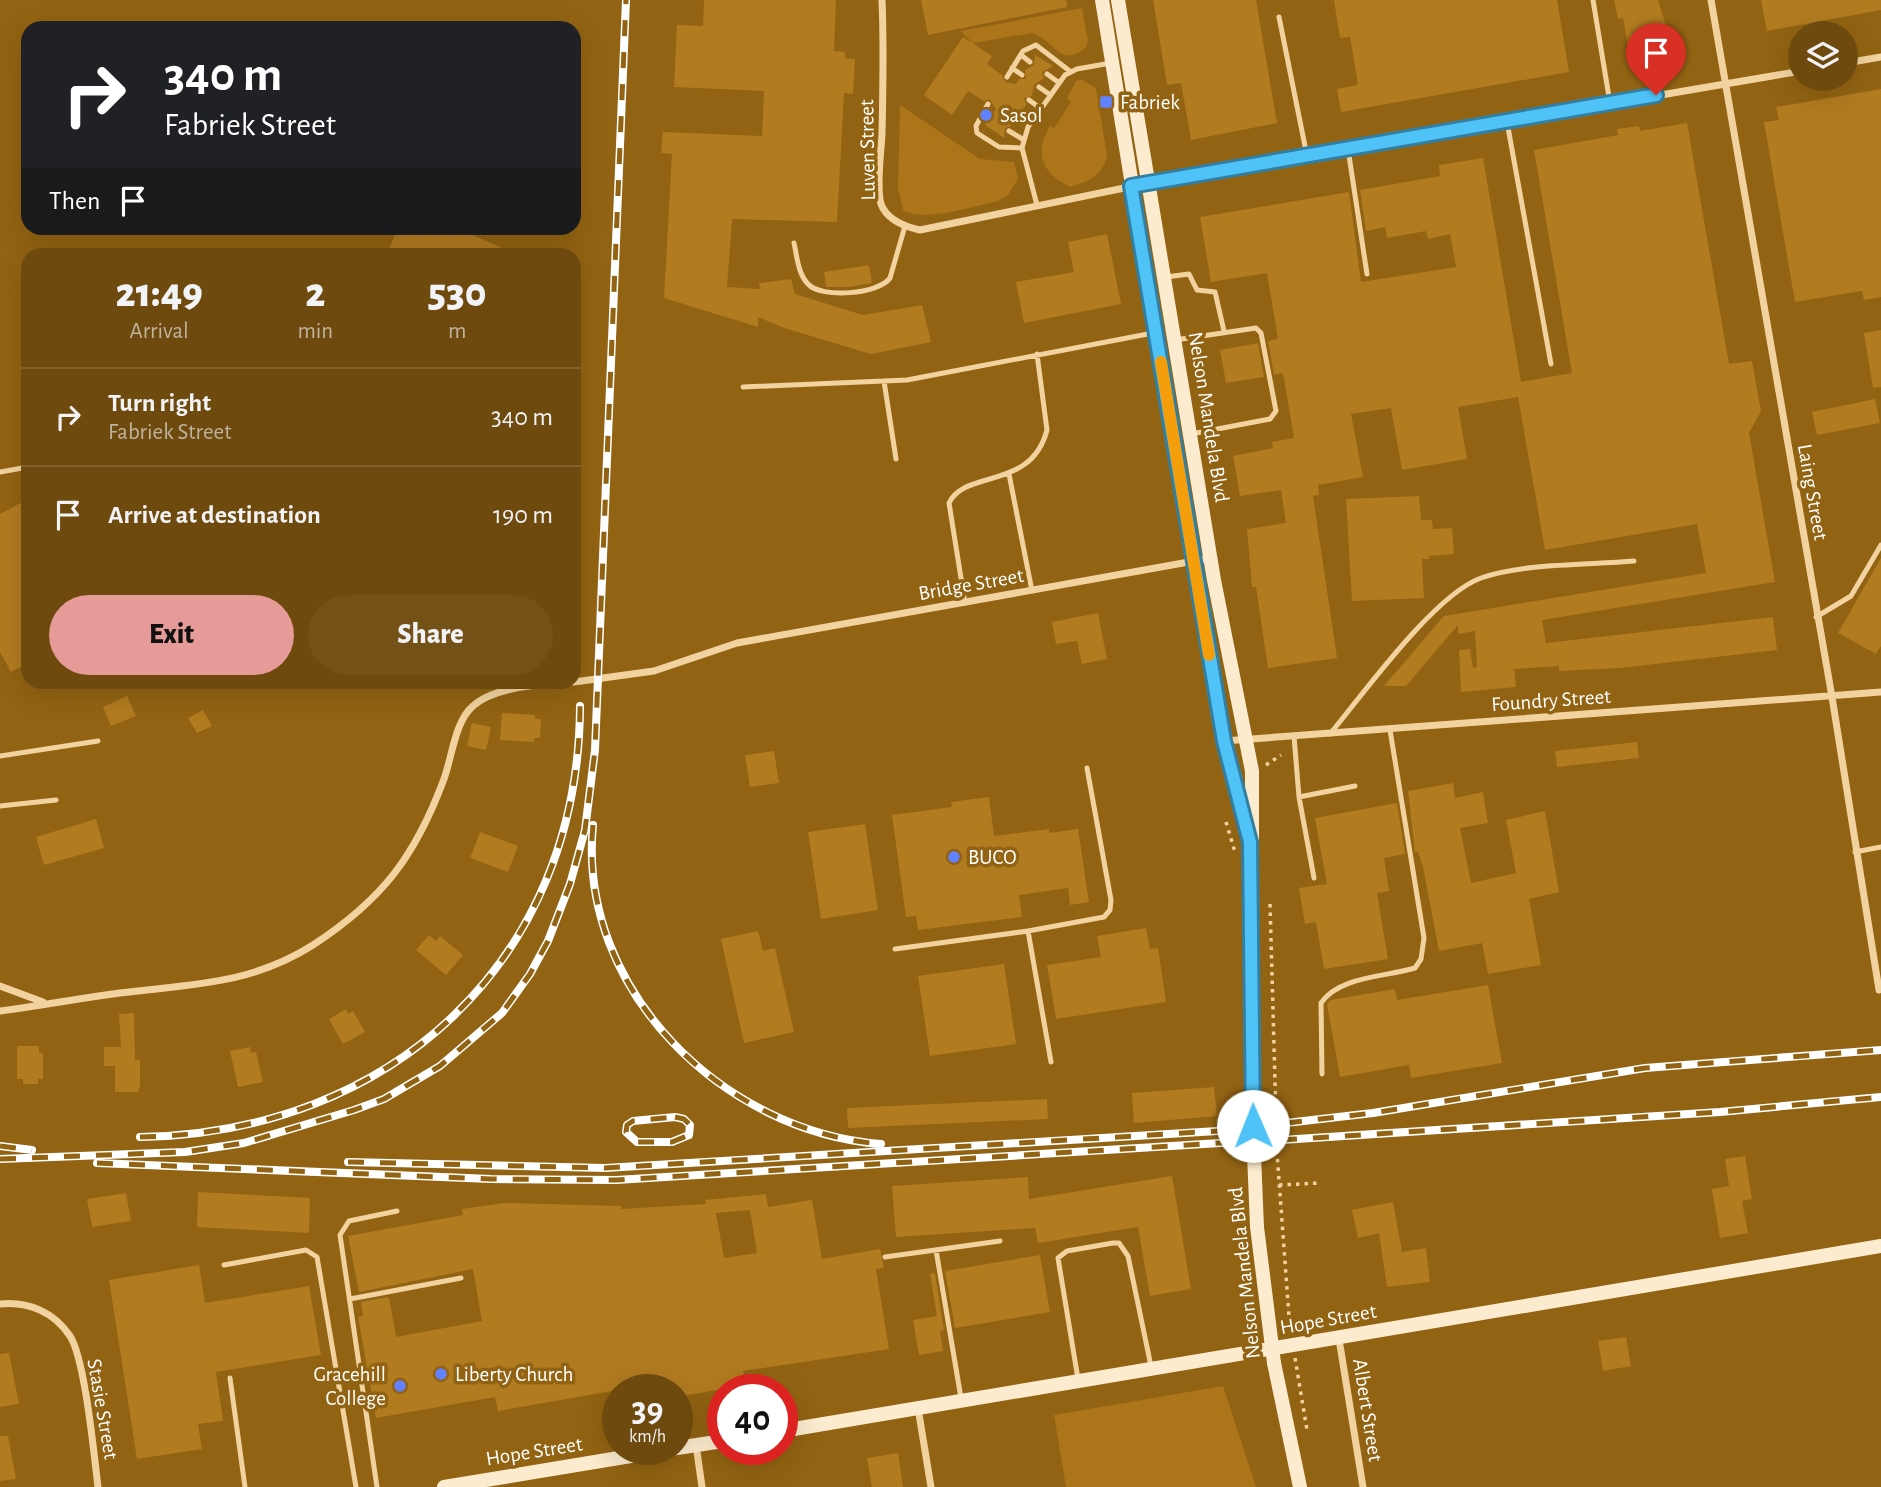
<!DOCTYPE html>
<html lang="en">
<head>
<meta charset="utf-8">
<style>
  :root { --surface:#6e4a0e; --page:#735117; --text:#f1f3f6; --muted:#bfb39e; --line:#80622e; --accent:#e69b98 }
  body { margin:0; font-family:"Alegreya Sans",sans-serif; background:var(--page); color:var(--text); height:100vh; display:flex; flex-direction:column; font-size:26px; white-space:nowrap }
  * { box-sizing:border-box; margin:0 }
  p { font-size:23px; color:var(--muted) }
  .icon { flex:none; width:38px; height:38px; fill:none; stroke:currentColor; stroke-width:2; stroke-linecap:round; stroke-linejoin:round }
  .map { position:relative; flex:1; overflow:hidden }
  .sheet { position:absolute; left:21px; top:248px; width:560px; height:441px; display:flex; flex-direction:column; background:var(--surface); border-radius:21px; box-shadow:0 7px 28px #0002 }
  .sheet>* { flex:none }
  .guide { position:absolute; left:21px; top:21px; width:560px; height:214px; border-radius:21px; box-shadow:0 7px 28px #0002; background:#202124; color:#fff; overflow:hidden }
  .controls { position:absolute; left:1788px; top:21px; display:grid; gap:14px }
  .controls a { display:grid; place-items:center; width:70px; height:70px; border-radius:50%; background:var(--surface); box-shadow:0 7px 28px #0002; font-size:35px }
  .speed { position:absolute; left:602px; top:1374px; display:flex; gap:14px; font-size:35px; font-weight:700; text-align:center }
  .speed>* { display:grid; place-content:center; width:91px; height:91px; border-radius:50%; background:var(--surface); box-shadow:0 7px 28px #0002; line-height:1 }
  .speed small { font-size:18px; font-weight:400 }
  .speed .limit { border:10px solid #d22; background:#fff; color:#111 }
  .pin { position:absolute; display:grid; place-items:center; width:60px; height:60px; color:#fff; margin:-72px -30px; border-radius:50% 50% 50% 0; rotate:-45deg; box-shadow:0 0 7px #0007 }
  .pin .icon { rotate:45deg }
  .me { position:absolute; width:77px; margin:-38px; rotate:359deg; stroke-linejoin:round; filter:drop-shadow(0 0 5px #0008) }
  .turn { display:flex; align-items:center; gap:24px; height:147px; padding:0 28px; font-size:32px }
  .turn .icon { width:91px; height:91px; stroke-width:2.5 }
  .turn b { display:block; font-size:49px; line-height:60px }
  .then { display:flex; align-items:center; height:66px; padding:0 28px; background:#0003; gap:14px; font-size:26px }
  .eta { display:flex; justify-content:space-evenly; align-items:center; height:119px; text-align:center }
  .eta b { font-size:42px; font-weight:800; line-height:49px }
  .button { display:flex; gap:14px; margin-top:auto; padding:14px 28px }
  .button a { flex:1; height:80px; border-radius:42px; background:var(--accent); color:#111; font-size:28px; font-weight:800; line-height:80px; text-align:center }
  .button a+a { background:var(--page); color:var(--text) }
  ul { padding:0; list-style:none }
  li { display:flex; align-items:center; gap:21px; height:98px; padding:0 28px; border-top:2px solid var(--line) }
  li div { flex:1 }
  li b { display:block; font-size:26px }
  li em { font-style:normal }
  .map>svg:first-child { display:block }
  .green { fill:#ac751a }
  .building { fill:#b17b20; fill-rule:evenodd }
  .lines { fill:none; stroke-linecap:round; stroke-linejoin:round }
  .path { stroke:#f2d39f; stroke-width:3.5; stroke-dasharray:3.5 5; stroke-linecap:butt }
  .lane { stroke:#f2d39f; stroke-width:5 }
  .street { stroke:#f2d39f; stroke-width:7 }
  .secondary { stroke:#fcebce; stroke-width:14 }
  .rail-casing { stroke:#fff; stroke-width:8 }
  .rail { stroke:#926312; stroke-width:5; stroke-dasharray:16; stroke-linecap:butt }
  .secondary-bridge { stroke:#fcebce; stroke-width:14 }
  .route-casing { stroke:#337fa1; stroke-width:18 }
  .route { stroke:#4fc3f7; stroke-width:12 }
  .slow { stroke:#f59e0b; stroke-width:12 }
  .poi-dot { fill:#6082ff; stroke:#926312; stroke-width:2.5 }
  .labels { text-anchor:middle; stroke-width:7; stroke-linejoin:round; paint-order:stroke }
  .poi-label { font-size:21px; fill:#fff; stroke:#926312; text-anchor:start }
  .street-label { font-size:21px; fill:#fff; stroke:#926312 }
</style>
</head>
<body>
<div class="map">
<svg width="1881" height="1487" viewBox="0 0 1881 1487">
  <rect width="100%" height="100%" fill="#926312"/>
  <!-- green -->
  <path class="green" d="M 1082,8 L 1088,41 L 1086,47 C 1060,70 1055,40 1032,33 L 973,43 L 961,31 Z
    M 1082,80 L 1096,88 L 1107,156 C 1103,175 1088,182 1070,187 C 1041,173 1034,153 1050,126 L 1054,128 L 1071,102 L 1067,98 L 1076,81 Z
    M 900,105 L 980,159 L 1014,162 L 1018,179 L 1008,195 L 998,201 C 974,206 923,223 903,210 L 898,188 Z
    M 1223,1386 L 1256,1487 L 1066,1487 L 1054,1415 Z"/>
  <!-- building -->
  <path class="building" d="M 704,0 L 836,0 L 834,51 L 845,52 L 845,58 L 855,59 L 853,94 L 844,93 L 837,222 L 732,219 L 727,287 L 760,289 L 759,283 L 791,279 L 795,294 L 863,315 L 922,305 L 931,342 L 871,354 L 784,328 L 758,317 L 758,327 L 664,298 L 672,154 L 661,153 L 663,132 L 762,136 L 764,91 L 674,87 L 677,25 L 703,26 Z
    M 921,0 L 1066,0 L 1067,7 L 928,35 Z
    M 1153,0 L 1256,0 L 1277,123 L 1191,140 L 1181,83 L 1167,85 Z
    M 1334,0 L 1557,0 L 1569,72 L 1341,112 L 1337,89 L 1358,85 L 1350,37 L 1340,38 Z
    M 1614,0 L 1658,0 L 1670,39 L 1628,47 L 1623,18 L 1618,19 Z
    M 1761,0 L 1881,0 L 1881,10 L 1767,31 Z
    M 963,37 L 992,56 L 987,64 L 1002,75 L 1005,82 L 1016,84 L 1019,79 L 1026,79 L 1025,70 L 1034,65 L 1035,55 L 1053,66 L 1042,72 L 1044,78 L 1034,85 L 1032,96 L 1024,98 L 1026,105 L 1022,112 L 1014,114 L 1016,120 L 1011,126 L 1005,128 L 1004,138 L 985,125 L 996,109 L 990,99 L 984,101 L 968,91 L 952,115 L 924,95 Z
    M 1881,89 L 1881,297 L 1864,300 L 1862,291 L 1795,302 L 1764,122 L 1779,120 L 1776,107 Z
    M 1687,123 L 1729,364 L 1752,361 L 1761,411 L 1749,433 L 1775,582 L 1542,620 L 1546,643 L 1773,617 L 1777,650 L 1620,668 L 1559,671 L 1559,666 L 1514,669 L 1516,687 L 1461,692 L 1459,650 L 1470,649 L 1473,668 L 1477,667 L 1475,631 L 1458,634 L 1458,625 L 1406,686 L 1384,686 L 1444,616 L 1706,573 L 1697,524 L 1545,550 L 1518,397 L 1458,407 L 1467,459 L 1402,470 L 1391,408 L 1351,414 L 1363,477 L 1318,485 L 1319,495 L 1313,496 L 1337,658 L 1268,668 L 1256,587 L 1252,587 L 1247,529 L 1286,523 L 1281,490 L 1240,496 L 1233,456 L 1273,448 L 1272,442 L 1294,438 L 1283,373 L 1274,375 L 1268,341 L 1278,339 L 1267,273 L 1211,282 L 1200,217 L 1349,192 L 1361,282 L 1456,267 L 1450,234 L 1428,239 L 1426,231 L 1387,238 L 1385,227 L 1366,231 L 1360,190 L 1440,176 L 1439,165 L 1483,158 L 1521,382 L 1572,373 L 1534,150 L 1618,135 L 1617,129 L 1639,126 L 1640,131 Z
    M 398,228 L 457,228 L 520,256 L 386,256 Z
    M 1107,234 L 1121,304 L 1024,323 L 1016,282 L 1074,272 L 1068,242 Z
    M 869,265 L 872,283 L 849,287 L 826,287 L 824,272 Z
    M 1881,330 L 1881,387 L 1873,388 L 1864,333 Z
    M 1258,343 L 1264,377 L 1226,383 L 1220,350 Z
    M 1875,399 L 1880,423 L 1817,435 L 1812,412 Z
    M 1419,496 L 1421,520 L 1432,520 L 1433,529 L 1452,528 L 1454,554 L 1429,556 L 1429,559 L 1422,559 L 1424,598 L 1352,601 L 1346,499 Z
    M 28,499 L 28,663 L 11,672 L 0,652 L 0,514 Z
    M 1881,558 L 1881,646 L 1876,654 L 1838,633 Z
    M 1098,613 L 1107,659 L 1082,664 L 1077,641 L 1056,644 L 1052,622 Z
    M 127,696 L 136,716 L 111,726 L 103,707 Z
    M 203,710 L 212,726 L 197,733 L 188,718 Z
    M 502,713 L 535,715 L 535,719 L 541,719 L 540,738 L 534,738 L 534,742 L 500,740 Z
    M 472,723 L 491,727 L 486,750 L 467,746 Z
    M 1637,742 L 1639,758 L 1557,767 L 1555,751 Z
    M 774,751 L 779,783 L 750,787 L 745,755 Z
    M 1453,783 L 1455,798 L 1483,792 L 1488,823 L 1460,828 L 1471,883 L 1516,873 L 1506,820 L 1545,811 L 1559,892 L 1529,899 L 1541,965 L 1488,974 L 1482,943 L 1439,951 L 1423,867 L 1418,852 L 1415,852 L 1408,791 Z
    M 989,797 L 994,836 L 1049,829 L 1049,833 L 1078,829 L 1089,902 L 1070,905 L 1068,888 L 1019,895 L 1022,917 L 918,930 L 916,916 L 906,917 L 892,815 L 952,807 L 951,802 Z
    M 1397,803 L 1405,854 L 1384,858 L 1389,891 L 1377,893 L 1388,959 L 1324,969 L 1316,922 L 1305,924 L 1299,888 L 1327,884 L 1315,818 Z
    M 96,819 L 104,848 L 44,865 L 36,837 Z
    M 865,824 L 878,910 L 821,919 L 808,832 Z
    M 480,832 L 518,846 L 508,872 L 470,858 Z
    M 1146,928 L 1150,949 L 1158,948 L 1166,1002 L 1056,1019 L 1047,965 L 1101,957 L 1097,936 Z
    M 758,931 L 763,951 L 775,948 L 794,1032 L 744,1043 L 721,939 Z
    M 429,935 L 436,941 L 440,936 L 463,955 L 446,975 L 416,950 Z
    M 1004,964 L 1016,1044 L 930,1056 L 918,976 Z
    M 1488,985 L 1502,1063 L 1411,1078 L 1409,1065 L 1340,1077 L 1327,1004 L 1331,1000 L 1395,989 L 1397,1000 Z
    M 346,1009 L 348,1014 L 353,1011 L 365,1032 L 343,1044 L 329,1019 Z
    M 134,1013 L 135,1060 L 140,1060 L 140,1086 L 138,1092 L 115,1092 L 115,1066 L 104,1066 L 104,1047 L 121,1047 L 119,1014 Z
    M 17,1046 L 39,1046 L 39,1053 L 43,1053 L 43,1079 L 38,1079 L 38,1084 L 23,1084 L 23,1079 L 17,1079 Z
    M 250,1047 L 251,1053 L 256,1052 L 263,1082 L 238,1087 L 230,1051 Z
    M 1214,1087 L 1217,1116 L 1134,1123 L 1132,1093 Z
    M 1047,1099 L 1048,1119 L 848,1128 L 847,1108 Z
    M 1745,1156 L 1752,1199 L 1742,1201 L 1748,1233 L 1720,1238 L 1712,1189 L 1729,1186 L 1725,1159 Z
    M 1172,1176 L 1191,1289 L 1150,1296 L 1138,1227 L 1038,1243 L 1035,1228 L 896,1237 L 892,1186 L 1028,1177 L 1029,1199 Z
    M 198,1192 L 310,1198 L 309,1233 L 197,1227 Z
    M 126,1193 L 131,1221 L 92,1227 L 87,1199 Z
    M 766,1194 L 768,1207 L 812,1200 L 822,1259 L 880,1249 L 884,1268 L 876,1269 L 889,1349 L 743,1371 L 745,1385 L 677,1397 L 677,1390 L 618,1390 L 498,1411 L 495,1397 L 376,1418 L 358,1317 L 363,1316 L 361,1302 L 389,1297 L 396,1337 L 482,1321 L 473,1269 L 359,1292 L 348,1236 L 463,1215 L 462,1209 L 504,1203 L 621,1206 L 622,1209 L 706,1204 L 705,1200 ZM 750,1210 L 757,1253 L 724,1258 L 716,1213 Z
    M 1393,1202 L 1402,1252 L 1426,1248 L 1430,1282 L 1387,1287 L 1379,1233 L 1358,1238 L 1352,1210 Z
    M 1040,1255 L 1050,1312 L 955,1328 L 945,1271 Z
    M 199,1265 L 205,1303 L 309,1286 L 321,1355 L 216,1372 L 223,1421 L 198,1424 L 202,1449 L 137,1459 L 109,1280 Z
    M 935,1273 L 944,1330 L 940,1331 L 943,1351 L 919,1355 L 913,1320 L 937,1316 L 930,1274 Z
    M 1626,1337 L 1631,1366 L 1603,1371 L 1598,1341 Z
    M 9,1353 L 19,1404 L 0,1407 L 0,1354 Z
    M 0,1436 L 8,1436 L 16,1479 L 0,1481 Z
    M 898,1453 L 903,1487 L 872,1487 L 867,1458 Z"/>
  <g class="lines">
    <!-- path -->
    <path class="path" d="M 1266,765 L 1281,755
      M 1226,822 L 1235,852
      M 1270,904 L 1277,1153 L 1290,1330
      M 1279,1185 L 1319,1183
      M 1295,1358 L 1307,1430"/>
    <!-- lane -->
    <path class="lane" d="M 1593,0 L 1610,103
      M 1279,17 L 1307,156
      M 1021,55 L 1030,62
      M 1012,68 L 1022,75
      M 1047,74 L 1058,82
      M 1007,77 L 1023,51 L 1036,45 L 1071,72
      M 1039,87 L 1049,94
      M 1029,100 L 1040,108
      M 988,104 L 976,126 L 977,133 L 999,147 L 1022,148
      M 1019,116 L 1030,124
      M 1507,122 L 1551,364
      M 1009,131 L 1024,140
      M 1348,149 L 1367,274
      M 1037,205 L 1022,148 L 1028,127 L 1065,75 L 1077,69 L 1111,63
      M 794,243 C 797,256 798,274 808,284 C 821,299 879,294 890,278 L 905,226
      M 1166,277 L 1189,274 L 1197,290 L 1215,292 L 1224,331
      M 1175,340 L 1256,328 L 1261,333 L 1276,411 L 1270,419 L 1191,434
      M 884,381 L 896,459
      M 743,387 L 907,380 L 1153,333
      M 0,472 L 28,467
      M 1009,474 L 1032,591
      M 965,603 L 949,503 C 965,469 1031,491 1047,430 L 1037,354
      M 1816,617 L 1851,596 L 1881,545
      M 1330,734 C 1364,693 1434,595 1481,578 C 1525,563 1587,565 1634,561
      M 1294,736 L 1299,797 L 1314,878
      M 0,756 L 98,741
      M 1299,797 L 1355,786
      M 0,806 L 56,800
      M 1855,852 L 1881,847
      M 895,949 L 1028,931
      M 1051,1062 L 1028,931 L 1104,917 L 1110,910 L 1111,900 L 1087,768
      M 1322,1074 L 1321,1003 C 1339,976 1386,977 1415,968 L 1421,959 L 1424,938 L 1390,730
      M 936,1250 L 961,1398
      M 885,1257 L 1000,1241
      M 224,1265 L 306,1250 L 317,1257 L 356,1487
      M 350,1299 L 461,1278
      M 230,1378 L 245,1487
      M 1078,1379 L 1058,1258 L 1067,1251 L 1113,1243 L 1119,1243 L 1128,1256 L 1151,1366
      M 377,1487 L 340,1235 L 349,1221 L 397,1211"/>
    <!-- street -->
    <path class="street" d="M 882,0 C 884,45 883,89 882,134 C 881,153 876,188 881,204 C 887,220 906,227 920,230 L 1134,186
      M 1711,0 L 1832,697 L 1879,990
      M 1846,63 L 1881,57
      M 1146,183 L 1801,71
      M 574,682 L 654,671 L 737,643 L 1211,558
      M 1224,741 L 1881,692
      M 0,986 L 43,1002
      M 0,1011 C 40,1006 80,998 120,993 C 192,984 250,985 313,945 C 382,900 415,857 444,779 C 452,757 455,721 473,706 C 494,687 537,685 564,682
      M 0,1304 C 28,1301 54,1312 70,1336 C 85,1359 94,1455 98,1487
      M 1339,1339 L 1363,1487
      M 918,1408 L 931,1487
      M 696,1445 L 702,1487"/>
    <!-- secondary -->
    <path class="secondary" d="M 1102,0 L 1193,561 L 1224,741 L 1245,823
      M 1118,0 L 1214,580 L 1252,771 L 1252,1105
      M 1274,1363 L 1300,1487
      M 782,1431 L 1881,1246
      M 677,1448 L 723,1441
      M 444,1487 L 673,1449"/>
    <!-- rail casing -->
    <g class="rail-casing">
      <path id="rail" d="M 593,825 C 577,990 724,1132 881,1144
        M 675,1117 L 684,1119 L 690,1125 L 689,1135 L 672,1142 L 637,1142 L 626,1132 L 627,1125 L 633,1121 Z
        M 1286,1123 L 1373,1113 L 1645,1068 L 1881,1050
        M 140,1137 C 390,1133 579,962 580,706
        M 1281,1140 L 1720,1112 L 1881,1097
        M 0,1146 L 32,1150
        M 0,1159 L 185,1152 L 244,1143 L 354,1110 L 384,1099 L 440,1066 L 502,1013 L 530,974 L 548,941 L 570,884 L 585,830 L 595,750 L 626,0
        M 348,1162 L 605,1168 L 1234,1130
        M 97,1163 L 491,1179 L 616,1180 L 1237,1142"/>
    </g>
    <!-- rail -->
    <use href="#rail" class="rail"/>
    <!-- secondary-bridge -->
    <path class="secondary-bridge" d="M 1252,1105 L 1257,1227 L 1274,1363"/>
  </g>
  <g class="lines">
    <!-- route casing -->
    <g class="route-casing">
      <path id="route" d="M 1253,1126 L 1250,842 L 1224,741 L 1131,186 L 1656,95"/>
    </g>
    <!-- route -->
    <use href="#route" class="route"/>
    <!-- slow -->
    <path class="slow" d="M 1161,362 L 1209,655"/>
  </g>
  <!-- markers -->
  <g class="poi-dot">
    <rect x="1099" y="95" width="14" height="14" rx="3.5"/>
    <circle cx="986" cy="115" r="7"/>
    <circle cx="954" cy="857" r="7"/>
    <circle cx="441" cy="1374" r="7"/>
    <circle cx="400" cy="1386" r="7"/>
  </g>
  <g class="labels">
    <!-- poi labels -->
    <g class="poi-label">
      <text x="1120" y="109">Fabriek</text>
      <text x="1000" y="122">Sasol</text>
      <text x="968" y="864">BUCO</text>
      <text x="386" y="1381" text-anchor="end">Gracehill<tspan x="386" dy="24">College</tspan></text>
      <text x="455" y="1381">Liberty Church</text>
    </g>
    <!-- street labels -->
    <g class="street-label">
      <text transform="translate(867 150) rotate(-91)" y="7">Luven Street</text>
      <text transform="translate(1209 417) rotate(81)" y="7">Nelson Mandela Blvd</text>
      <text transform="translate(1813 492) rotate(80)" y="7">Laing Street</text>
      <text transform="translate(971 584) rotate(-10)" y="7">Bridge Street</text>
      <text transform="translate(1551 700) rotate(-4)" y="7">Foundry Street</text>
      <text transform="translate(1244 1273) rotate(-96)" y="7">Nelson Mandela Blvd</text>
      <text transform="translate(1328 1319) rotate(-10)" y="7">Hope Street</text>
      <text transform="translate(103 1409) rotate(80)" y="7">Stasie Street</text>
      <text transform="translate(1368 1410) rotate(81)" y="7">Albert Street</text>
      <text transform="translate(534 1451) rotate(-9)" y="7">Hope Street</text>
    </g>
  </g>
</svg>
<div class="controls">
<a><svg class="icon" aria-label="layers" viewBox="0 0 24 24"><path d="M12 4l9 5-9 5-9-5zM3 14l9 5 9-5"/></svg></a>
</div>
<div class="speed"><div>39<small>km/h</small></div><div class="limit">40</div></div>
<div class="pin" style="left:1656px;top:95px;background:#d93025"><svg class="icon" aria-label="arrive" viewBox="0 0 24 24"><path d="M6 21V4h12l-3 4 3 4H6"/></svg></div>
<svg class="me" style="left:1253px;top:1126px" viewBox="-20 -20 40 40"><circle r="19" fill="#fff"/><path d="M0-13L10 11 0 6-10 11z" fill="#4fc3f7"/></svg>
<div class="guide">
<div class="turn"><svg class="icon" aria-label="right" viewBox="0 0 24 24"><path d="M7 20v-9h11M14 6l5 5-5 5"/></svg><div><b>340 m</b>Fabriek Street</div></div>
<div class="then">Then<svg class="icon" aria-label="arrive" viewBox="0 0 24 24"><path d="M6 21V4h12l-3 4 3 4H6"/></svg></div>
</div>
<section class="sheet">
<div class="eta">
<div><b>21:49</b><p>Arrival</p></div>
<div><b>2</b><p>min</p></div>
<div><b>530</b><p>m</p></div>
</div>
<ul>
<li><svg class="icon" aria-label="right" viewBox="0 0 24 24"><path d="M7 20v-9h11M14 6l5 5-5 5"/></svg><div><b>Turn right</b><p>Fabriek Street</p></div><em>340 m</em></li>
<li><svg class="icon" aria-label="arrive" viewBox="0 0 24 24"><path d="M6 21V4h12l-3 4 3 4H6"/></svg><div><b>Arrive at destination</b></div><em>190 m</em></li>
</ul>
<div class="button"><a>Exit</a><a>Share</a></div>
</section>
</div>
</body>
</html>
